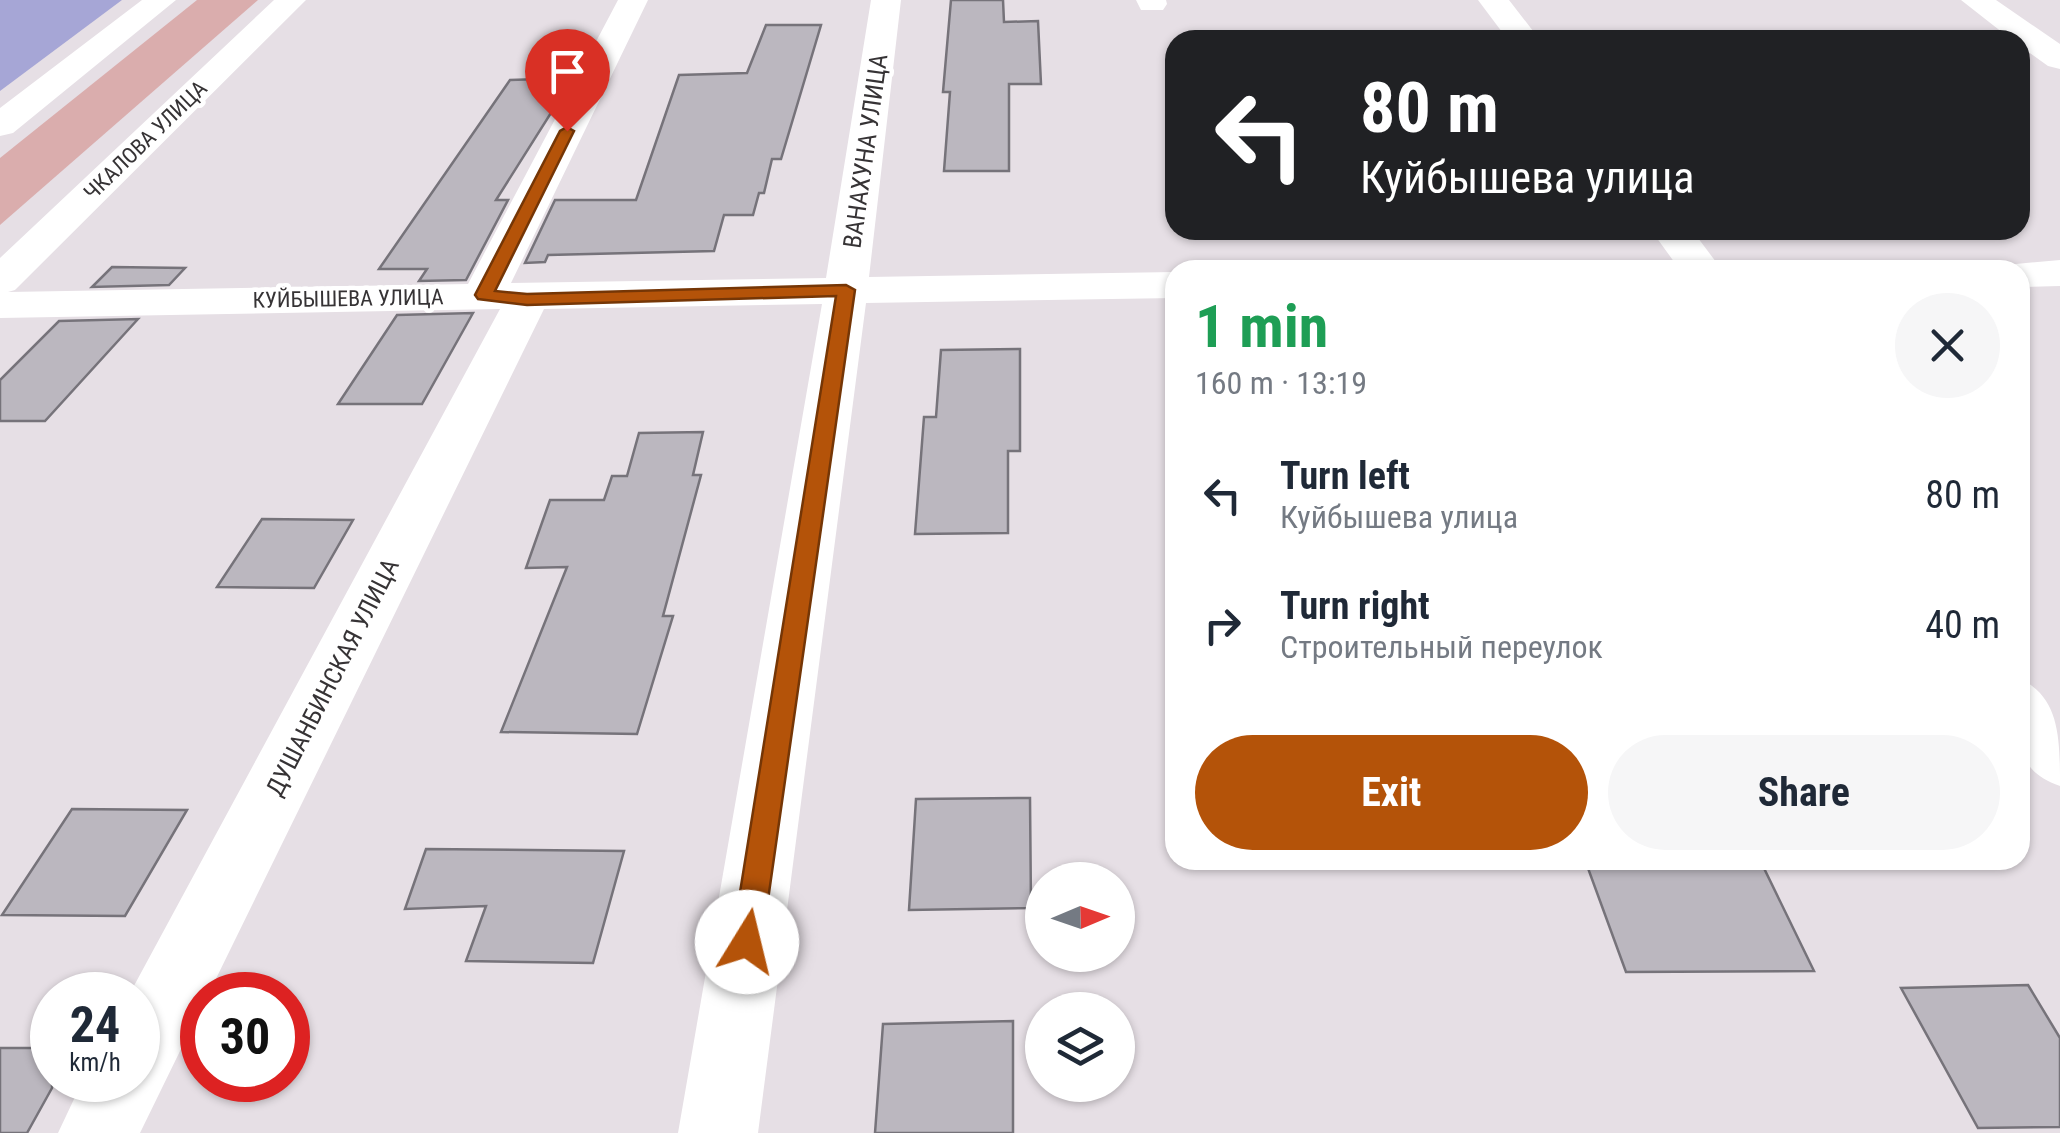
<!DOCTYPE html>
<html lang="en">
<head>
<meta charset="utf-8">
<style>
  :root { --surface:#fff; --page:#f6f6f7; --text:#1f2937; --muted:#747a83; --accent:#b45309 }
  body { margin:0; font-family:"Roboto Condensed",sans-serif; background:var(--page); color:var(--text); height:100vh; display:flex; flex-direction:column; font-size:38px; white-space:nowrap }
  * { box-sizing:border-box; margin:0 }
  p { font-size:32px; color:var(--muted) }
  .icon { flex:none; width:55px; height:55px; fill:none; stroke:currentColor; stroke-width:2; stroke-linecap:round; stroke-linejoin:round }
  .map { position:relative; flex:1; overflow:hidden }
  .sheet { position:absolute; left:1165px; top:260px; width:865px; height:610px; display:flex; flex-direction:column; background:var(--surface); border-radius:30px; box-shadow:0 2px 8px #0004 }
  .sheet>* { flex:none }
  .top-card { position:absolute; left:1165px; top:30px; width:865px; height:210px; border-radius:30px; box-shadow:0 2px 8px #0004; background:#202124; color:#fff; overflow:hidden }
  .needle { width:65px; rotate:88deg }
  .controls { position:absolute; left:1025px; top:862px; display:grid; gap:20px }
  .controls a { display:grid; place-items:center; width:110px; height:110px; border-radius:50%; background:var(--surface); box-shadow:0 2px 8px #0004; font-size:50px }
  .speed { position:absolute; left:30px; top:972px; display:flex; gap:20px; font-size:50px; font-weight:700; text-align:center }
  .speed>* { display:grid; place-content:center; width:130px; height:130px; border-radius:50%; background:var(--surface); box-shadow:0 2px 8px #0004; line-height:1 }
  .speed small { font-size:25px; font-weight:400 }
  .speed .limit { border:15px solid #d22; background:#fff; color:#111 }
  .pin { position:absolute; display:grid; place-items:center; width:85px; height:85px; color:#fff; margin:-102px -42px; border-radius:50% 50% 50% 0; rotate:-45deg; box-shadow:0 0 10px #0007 }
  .pin .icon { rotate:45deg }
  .me { position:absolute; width:110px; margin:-55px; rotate:9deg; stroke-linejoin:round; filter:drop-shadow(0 0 8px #0008) }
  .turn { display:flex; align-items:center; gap:35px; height:210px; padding:0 30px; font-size:45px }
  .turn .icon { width:130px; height:130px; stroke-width:2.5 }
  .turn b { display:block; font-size:70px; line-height:85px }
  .round { display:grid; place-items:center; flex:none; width:105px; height:105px; border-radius:52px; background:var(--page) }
  .headline { display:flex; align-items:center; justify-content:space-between; height:170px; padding:0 30px }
  h1 { font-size:60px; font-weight:700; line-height:75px; color:#1e9e55 }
  .primary-button { display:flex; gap:20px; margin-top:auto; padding:20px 30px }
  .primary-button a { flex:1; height:115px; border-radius:60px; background:var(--accent); color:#fff; font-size:40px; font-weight:700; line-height:115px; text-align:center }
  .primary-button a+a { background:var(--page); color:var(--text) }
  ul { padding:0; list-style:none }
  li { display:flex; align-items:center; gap:30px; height:130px; padding:0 30px }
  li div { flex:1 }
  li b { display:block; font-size:38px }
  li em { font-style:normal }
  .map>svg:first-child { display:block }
  .green { fill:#daadad }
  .water { fill:#a6a6d6 }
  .building { fill:#bbb7bf; stroke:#76737a; stroke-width:2.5 }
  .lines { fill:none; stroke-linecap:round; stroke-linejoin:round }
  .minor { fill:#fff; fill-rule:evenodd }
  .route { fill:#b45309; stroke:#753606; stroke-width:2.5 }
  .labels { text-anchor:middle; stroke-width:9; stroke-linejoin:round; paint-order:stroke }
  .far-street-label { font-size:22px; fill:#363335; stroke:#fff }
  .street-label { font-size:25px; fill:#363335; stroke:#fff }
</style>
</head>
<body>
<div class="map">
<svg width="2060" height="1133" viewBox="0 0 2060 1133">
  <rect width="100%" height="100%" fill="#e6dfe5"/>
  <!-- green -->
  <path class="green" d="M 197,0 L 258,0 L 0,225 L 0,158 Z"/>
  <!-- water -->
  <path class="water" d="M 0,0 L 122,0 L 0,91 Z"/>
  <!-- building -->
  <path class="building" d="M 951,0 L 1003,0 L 1004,22 L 1038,21 L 1041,84 L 1009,84 L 1009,171 L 944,171 L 950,92 L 943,92 Z
    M 766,25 L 821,25 L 781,159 L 772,159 L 764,193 L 759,193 L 753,215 L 724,215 L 714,251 L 548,255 L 545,262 L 525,263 L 555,200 L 636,200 L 679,75 L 747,73 Z
    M 573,78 L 496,200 L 508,200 L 466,280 L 419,281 L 427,269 L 379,269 L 510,80 Z
    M 112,267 L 185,268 L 169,285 L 92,287 Z
    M 473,313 L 422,404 L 338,404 L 397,315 Z
    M 138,319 L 45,421 L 0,421 L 0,380 L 59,321 Z
    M 1020,349 L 1020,451 L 1008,451 L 1008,533 L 915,534 L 924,417 L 936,417 L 941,350 Z
    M 703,432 L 693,475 L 701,475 L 663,616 L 673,616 L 637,734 L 501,732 L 567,567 L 526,568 L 550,500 L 604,500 L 612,476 L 627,476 L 639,433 Z
    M 262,519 L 353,520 L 314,588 L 217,587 Z
    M 1030,798 L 1031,908 L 909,910 L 916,799 Z
    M 72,809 L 187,810 L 125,916 L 2,915 Z
    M 426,849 L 624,851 L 593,963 L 466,961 L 486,906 L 405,909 Z
    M 1585,860 L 1760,860 L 1814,971 L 1626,972 Z
    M 2028,985 L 2060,1038 L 2060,1127 L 1978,1128 L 1901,988 Z
    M 1013,1021 L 1013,1133 L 875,1133 L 883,1024 Z
    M 0,1048 L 52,1048 L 52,1088 L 27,1133 L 0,1133 Z"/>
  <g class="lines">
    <!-- minor -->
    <path class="minor" d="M 142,0 L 176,0 L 13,133 L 0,136 L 0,108 Z
      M 274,0 L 306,0 L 15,290 L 8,292 L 468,284 L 618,0 L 648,0 L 511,283 L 826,278 L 871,0 L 901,0 L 869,277 L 1175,272 L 1175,298 L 866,303 L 758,1133 L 678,1133 L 822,304 L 544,309 L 208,995 L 202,995 L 202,1006 L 140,1133 L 58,1133 L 83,1080 L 138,1080 L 138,995 L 129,995 L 500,309 L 0,318 L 0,258 Z
      M 1136,0 L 1166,0 L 1167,4 L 1163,10 L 1141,10 Z
      M 1478,0 L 1509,0 L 1540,40 L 1508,40 Z
      M 1961,0 L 1996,0 L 2060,44 L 2060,69 L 2048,66 L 2020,46 L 2020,40 L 2012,40 Z
      M 1651,230 L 1692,230 L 1722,270 L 1680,270 Z
      M 2060,260 L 2060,286 L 2020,287 L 2020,270 L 2002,270 L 2005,265 Z
      M 2020,679 C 2060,697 2060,739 2060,786 C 2006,767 2020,727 2020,679 Z"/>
  </g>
  <!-- route -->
  <path class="route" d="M 567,127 L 574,131 L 495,291 L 527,294 L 846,285 L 855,290 L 762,942 L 758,952 L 747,956 L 737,952 L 732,942 L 836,296 L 527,305 L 478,299 L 475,295 L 560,131 Z"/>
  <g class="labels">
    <!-- far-street labels -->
    <g class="far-street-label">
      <text transform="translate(145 140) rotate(-44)" y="8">ЧКАЛОВА УЛИЦА</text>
      <text transform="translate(348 298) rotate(-1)" y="8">КУЙБЫШЕВА УЛИЦА</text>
    </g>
    <!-- street labels -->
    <g class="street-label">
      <text transform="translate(865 151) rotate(-82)" y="9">ВАНАХУНА УЛИЦА</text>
      <text transform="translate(332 677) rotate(-63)" y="9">ДУШАНБИНСКАЯ УЛИЦА</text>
    </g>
  </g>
</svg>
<div class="controls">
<a><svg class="needle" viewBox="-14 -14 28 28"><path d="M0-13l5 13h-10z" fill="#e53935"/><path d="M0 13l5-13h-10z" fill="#747a83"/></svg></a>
<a><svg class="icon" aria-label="layers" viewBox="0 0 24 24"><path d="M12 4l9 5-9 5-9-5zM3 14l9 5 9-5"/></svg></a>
</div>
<div class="speed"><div>24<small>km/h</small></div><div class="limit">30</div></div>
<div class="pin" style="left:567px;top:131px;background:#d93025"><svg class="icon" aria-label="arrive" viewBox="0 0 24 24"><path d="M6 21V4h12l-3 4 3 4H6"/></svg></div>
<svg class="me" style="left:747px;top:942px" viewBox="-20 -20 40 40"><circle r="19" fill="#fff"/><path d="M0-13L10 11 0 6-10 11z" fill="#b45309"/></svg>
<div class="top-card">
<div class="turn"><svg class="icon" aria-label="left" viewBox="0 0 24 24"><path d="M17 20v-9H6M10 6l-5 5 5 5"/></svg><div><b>80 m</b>Куйбышева улица</div></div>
</div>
<section class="sheet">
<div class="headline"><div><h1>1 min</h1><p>160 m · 13:19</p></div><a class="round"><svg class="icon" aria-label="close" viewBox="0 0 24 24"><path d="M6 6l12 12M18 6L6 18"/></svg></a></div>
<ul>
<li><svg class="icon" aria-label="left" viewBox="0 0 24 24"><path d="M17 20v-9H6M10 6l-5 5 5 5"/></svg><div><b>Turn left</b><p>Куйбышева улица</p></div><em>80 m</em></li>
<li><svg class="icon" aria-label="right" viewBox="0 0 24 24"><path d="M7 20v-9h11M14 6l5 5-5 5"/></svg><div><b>Turn right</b><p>Строительный переулок</p></div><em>40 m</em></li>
</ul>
<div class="primary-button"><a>Exit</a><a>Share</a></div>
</section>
</div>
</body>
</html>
